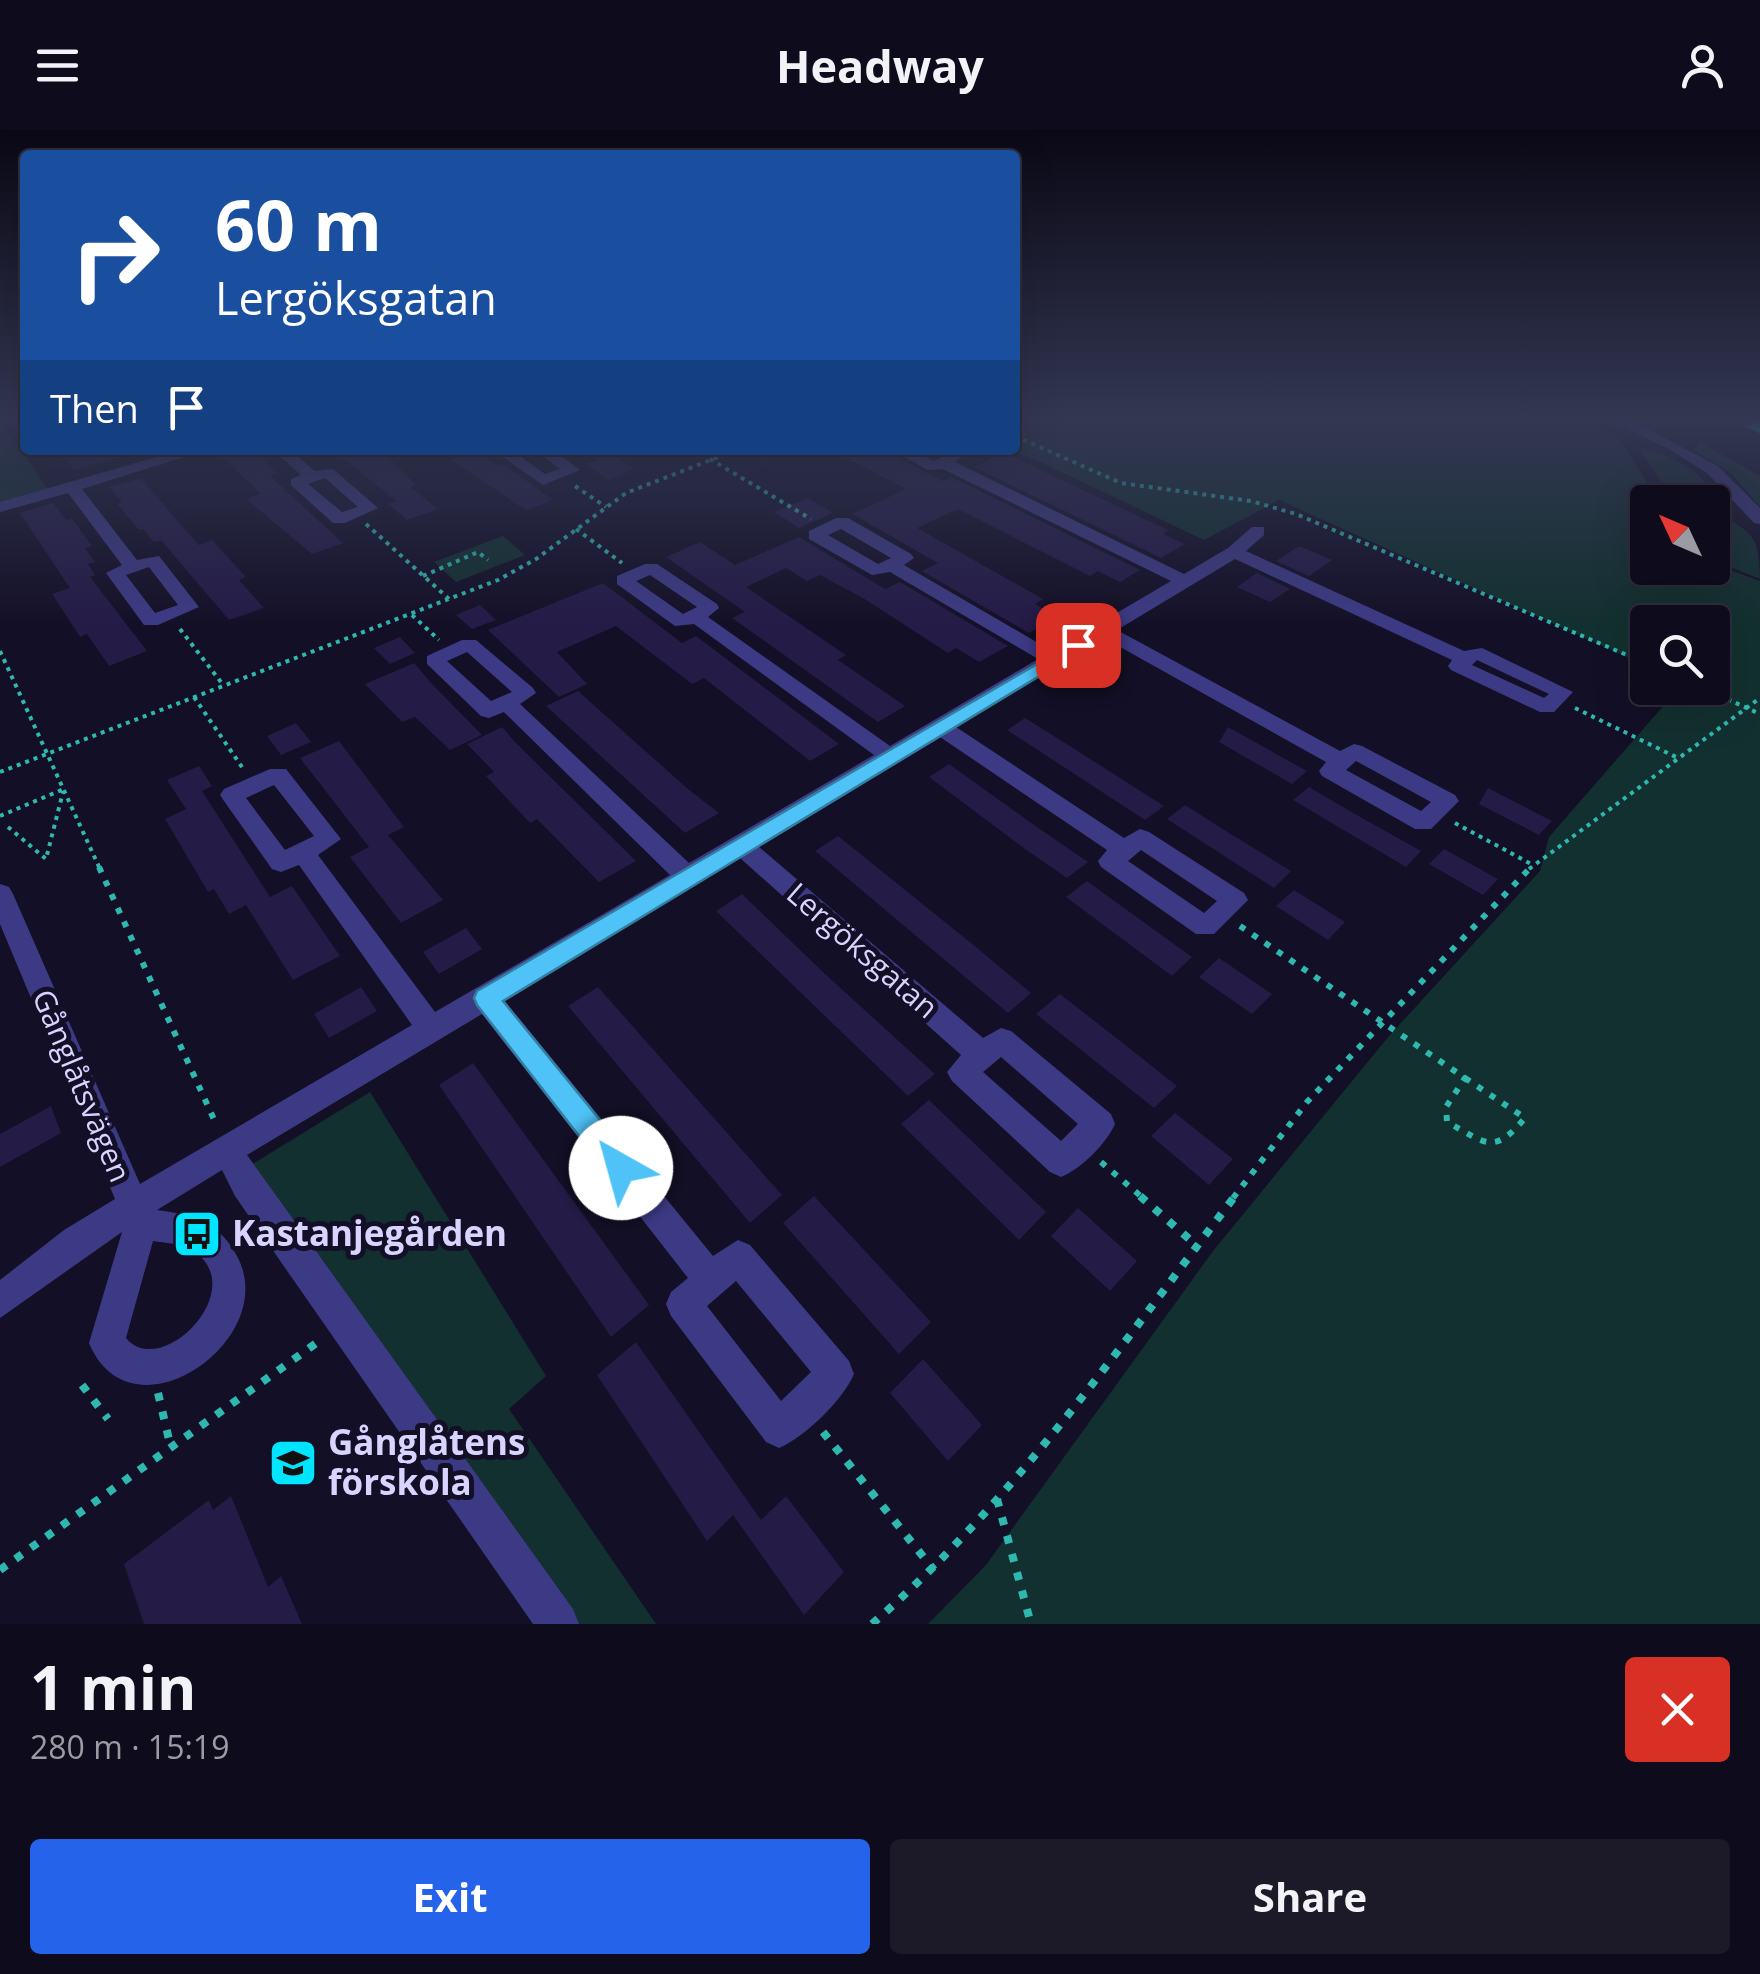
<!DOCTYPE html>
<html lang="en">
<head>
<meta charset="utf-8">
<style>
  :root { --surface:#0e0b1c; --page:#1c1929; --text:#f1f3f6; --muted:#9b9ba3; --line:#2e2b3b; --accent:#2563eb }
  body { margin:0; font-family:"Open Sans",sans-serif; background:var(--page); color:var(--text); height:100vh; display:flex; flex-direction:column; font-size:38px; white-space:nowrap }
  * { box-sizing:border-box; margin:0 }
  p { font-size:32px; color:var(--muted) }
  .icon { flex:none; width:55px; height:55px; fill:none; stroke:currentColor; stroke-width:2; stroke-linecap:round; stroke-linejoin:round }
  .map { position:relative; height:1494px; overflow:hidden }
  .side { display:flex; flex-direction:column; background:var(--surface); flex:1 }
  .side>* { flex:none }
  .hud { position:absolute; left:20px; top:20px; width:1000px; height:305px; border-radius:10px; box-shadow:0 10px 40px #0002,0 0 0 2px var(--line); background:#1a4fa0; color:#fff; overflow:hidden }
  .needle { width:65px; rotate:314deg }
  .buttons { position:absolute; left:1630px; top:355px; display:grid; gap:20px }
  .buttons a { display:grid; place-items:center; width:100px; height:100px; border-radius:10px; background:var(--surface); box-shadow:0 10px 40px #0002,0 0 0 2px var(--line); font-size:50px }
  .pin { position:absolute; display:grid; place-items:center; width:85px; height:85px; color:#fff; margin:-42px; border-radius:20px; box-shadow:0 5px 15px #0006 }
  .me { position:absolute; width:110px; margin:-55px; rotate:322deg; stroke-linejoin:round; filter:drop-shadow(0 0 8px #0008) }
  .turn { display:flex; align-items:center; gap:35px; height:210px; padding:0 30px; font-size:45px }
  .turn .icon { width:130px; height:130px; stroke-width:2.5 }
  .turn b { display:block; font-size:70px; line-height:85px }
  .then { display:flex; align-items:center; height:95px; padding:0 30px; background:#0003; gap:20px; font-size:38px }
  .round { display:grid; place-items:center; flex:none; width:105px; height:105px; border-radius:10px; background:var(--page) }
  .overview { display:flex; align-items:center; justify-content:space-between; height:170px; padding:0 30px }
  h1 { font-size:60px; font-weight:700; line-height:75px }
  .action { display:flex; gap:20px; margin-top:auto; padding:20px 30px }
  .action a { flex:1; height:115px; border-radius:10px; background:var(--accent); color:#fff; font-size:40px; font-weight:700; line-height:115px; text-align:center }
  .action a+a { background:var(--page); color:var(--text) }
  header { display:flex; justify-content:space-between; align-items:center; height:130px; padding:0 30px; background:var(--surface); font-size:45px; font-weight:700 }
  .map>svg:first-child { display:block }
  .green { fill:#12302f }
  .building { fill:#241b47 }
  .lines { fill:none; stroke-linecap:round; stroke-linejoin:round }
  .path-far2 { stroke:#2fb8b0; stroke-width:4; stroke-dasharray:4 5; stroke-linecap:butt }
  .path-far1 { stroke:#2fb8b0; stroke-width:6; stroke-dasharray:6 9; stroke-linecap:butt }
  .path { stroke:#2fb8b0; stroke-width:8; stroke-dasharray:8 11; stroke-linecap:butt }
  .minor { fill:#3d3a85; fill-rule:evenodd }
  .rail-casing { stroke:#00e5ff; stroke-width:8 }
  .rail { stroke:#130f26; stroke-width:5; stroke-dasharray:15; stroke-linecap:butt }
  .route { fill:#4fc3f7; stroke:#337fa1; stroke-width:2.5 }
  .labels { text-anchor:middle; stroke-width:10; stroke-linejoin:round; paint-order:stroke }
  .street-label { font-size:30px; fill:#d9d4ff; stroke:#130f26 }
  .near-poi-label { font-size:35px; font-weight:bold; fill:#d9d4ff; stroke:#130f26; text-anchor:start }
</style>
</head>
<body>
<header><svg class="icon" aria-label="menu" viewBox="0 0 24 24"><path d="M4 6h16M4 12h16M4 18h16"/></svg>Headway<svg class="icon" aria-label="person" viewBox="0 0 24 24"><circle cx="12" cy="8" r="4"/><path d="M4 21q1-7 8-7t8 7"/></svg></header>
<div class="map">
<svg width="1760" height="1494" viewBox="0 0 1760 1494">
  <rect width="100%" height="100%" fill="#130f26"/>
  <!-- green -->
  <path class="green" d="M 1015,288 L 1570,288 L 1616,305 L 1659,370 L 1648,372 L 1648,438 L 1712,438 L 1713,434 L 1760,451 L 1760,1494 L 928,1494 L 986,1435 L 1213,1121 L 1389,906 L 1540,741 L 1549,707 L 1679,558 L 1712,558 L 1712,492 L 1648,492 L 1647,536 L 1279,370 L 1204,410 L 1015,320 L 1015,311 L 1023,307 L 1015,303 Z
    M 0,291 L 48,359 L 0,373 Z
    M 1700,312 L 1760,346 L 1760,377 L 1731,343 L 1694,320 Z
    M 1638,317 C 1671,326 1700,338 1717,369 L 1674,372 Z
    M 1712,382 C 1751,401 1760,403 1760,449 L 1713,430 Z
    M 503,406 L 525,425 L 456,452 L 434,432 Z
    M 370,962 L 546,1246 L 509,1279 L 656,1494 L 571,1494 L 249,1036 Z"/>
  <!-- building -->
  <path class="building" d="M 59,320 L 124,320 L 125,326 L 74,340 Z
    M 216,320 L 253,320 L 278,343 L 270,346 L 343,413 L 312,424 L 246,369 L 261,364 Z
    M 334,320 L 381,320 L 416,355 L 410,357 L 438,379 L 407,390 L 388,374 L 396,371 Z
    M 832,320 L 882,320 L 943,351 L 951,347 L 1140,440 L 1120,452 L 1098,441 L 1090,446 L 958,379 L 917,398 L 1043,469 L 1035,474 L 1058,487 L 1029,503 L 922,441 L 938,433 L 852,384 L 906,359 Z
    M 477,322 L 498,336 L 503,334 L 553,370 L 526,380 L 451,330 Z
    M 1004,323 L 1168,400 L 1163,404 L 1185,414 L 1161,428 L 974,337 Z
    M 612,325 L 635,339 L 608,350 L 586,334 Z
    M 140,348 L 199,415 L 212,410 L 246,447 L 239,450 L 264,478 L 229,490 L 161,410 L 154,412 L 143,399 L 139,400 L 117,374 L 122,372 L 109,357 Z
    M 808,368 L 833,383 L 799,398 L 774,382 Z
    M 53,373 L 66,390 L 72,388 L 92,416 L 85,418 L 95,432 L 88,434 L 95,445 L 90,447 L 147,521 L 109,536 L 87,504 L 80,507 L 52,464 L 70,458 L 20,383 Z
    M 799,407 L 885,459 L 900,452 L 1008,516 L 979,532 L 956,518 L 948,523 L 863,468 L 820,445 L 807,451 L 786,438 L 746,457 L 846,525 L 838,530 L 905,576 L 878,592 L 732,488 L 745,482 L 666,427 L 700,412 L 735,435 Z
    M 1299,416 L 1332,430 L 1309,446 L 1276,431 Z
    M 1257,443 L 1290,459 L 1270,472 L 1237,457 Z
    M 603,453 L 682,513 L 696,506 L 839,614 L 810,631 L 704,548 L 692,554 L 616,496 L 557,522 L 587,554 L 559,567 L 488,500 Z
    M 480,475 L 496,490 L 472,499 L 456,485 Z
    M 400,507 L 415,523 L 390,534 L 374,518 Z
    M 414,533 L 432,554 L 482,605 L 450,620 L 415,587 L 402,592 L 365,554 Z
    M 578,561 L 688,659 L 719,683 L 685,703 L 546,576 Z
    M 1025,588 L 1062,611 L 1164,676 L 1145,690 L 1007,600 Z
    M 296,593 L 311,612 L 281,625 L 267,606 Z
    M 502,597 L 515,612 L 636,731 L 599,752 L 537,689 L 530,693 L 486,646 L 494,642 L 467,614 Z
    M 1228,597 L 1307,641 L 1292,654 L 1219,612 Z
    M 339,611 L 404,697 L 388,705 L 443,770 L 401,793 L 350,727 L 369,717 L 300,628 Z
    M 949,634 L 1034,695 L 1088,732 L 1067,748 L 1025,719 L 929,647 Z
    M 199,636 L 212,656 L 202,661 L 270,767 L 292,756 L 340,826 L 293,850 L 246,775 L 229,784 L 214,759 L 208,762 L 165,689 L 186,679 L 167,650 Z
    M 1309,657 L 1355,684 L 1421,721 L 1406,737 L 1293,670 Z
    M 1488,658 L 1552,691 L 1539,705 L 1479,674 Z
    M 1185,675 L 1229,703 L 1291,741 L 1274,758 L 1167,689 Z
    M 838,706 L 976,817 L 1031,863 L 1008,883 L 815,721 Z
    M 1444,719 L 1498,749 L 1483,765 L 1429,734 Z
    M 1087,751 L 1131,783 L 1192,827 L 1172,846 L 1066,767 Z
    M 1294,760 L 1345,792 L 1328,810 L 1276,776 Z
    M 742,764 L 824,843 L 935,944 L 908,966 L 716,781 Z
    M 466,798 L 482,819 L 439,844 L 423,822 Z
    M 1219,828 L 1272,864 L 1252,884 L 1199,847 Z
    M 361,857 L 377,881 L 329,908 L 314,884 Z
    M 598,857 L 782,1065 L 750,1093 L 568,876 Z
    M 1060,864 L 1124,914 L 1177,956 L 1154,978 L 1036,884 Z
    M 473,933 L 649,1175 L 611,1207 L 439,955 Z
    M 929,970 L 1046,1082 L 1019,1110 L 901,994 Z
    M 51,976 L 61,1003 L 0,1037 L 0,1004 Z
    M 1175,983 L 1233,1029 L 1209,1055 L 1151,1006 Z
    M 814,1066 L 931,1192 L 899,1224 L 783,1093 Z
    M 1078,1078 L 1137,1131 L 1110,1161 L 1051,1106 Z
    M 636,1212 L 761,1390 L 786,1366 L 844,1442 L 804,1485 L 733,1385 L 707,1411 L 597,1245 Z
    M 923,1229 L 982,1295 L 948,1331 L 890,1263 Z
    M 231,1366 L 268,1457 L 281,1446 L 302,1494 L 144,1494 L 124,1434 L 209,1370 L 213,1380 Z"/>
  <g class="lines">
    <!-- path-far2 -->
    <path class="path-far2" d="M 1015,306 L 1121,353 L 1251,371 L 1296,384 L 1648,534
      M 710,329 L 811,389
      M 575,356 L 606,377
      M 366,394 L 449,469
      M 576,399 L 622,433
      M 423,446 L 478,422 L 488,430
      M 412,485 L 439,510
      M 180,499 L 224,556
      M 0,521 L 100,739
      M 1703,558 L 1760,584
      M 194,567 L 244,640
      M 1575,578 L 1676,627
      M 0,642 L 498,450 L 536,429 L 626,363 L 736,320
      M 0,686 L 64,659
      M 1455,693 L 1533,735
      M 8,697 L 46,729 L 63,662
      M 1529,739 L 1760,568"/>
    <!-- path-far1 -->
    <path class="path-far1" d="M 99,737 L 217,996
      M 1240,796 L 1465,948
      M 1465,948 L 1525,988 C 1493,1026 1486,1013 1447,992 L 1446,977 Z
      M 1101,1032 L 1143,1068
      M 1233,1068 L 1307,972 L 1531,737"/>
    <!-- path -->
    <path class="path" d="M 1140,1066 L 1196,1115
      M 82,1255 L 108,1289
      M 158,1263 L 171,1318
      M 823,1302 L 934,1440
      M 997,1369 L 1031,1494
      M 0,1440 L 322,1209
      M 872,1494 C 1014,1371 1121,1215 1235,1066"/>
    <!-- minor -->
    <path class="minor" d="M 1604,288 L 1625,288 L 1638,294 L 1718,336 L 1760,378 L 1760,394 L 1754,393 L 1707,343 L 1669,319 Z
      M 181,320 L 206,320 L 82,359 L 137,430 L 159,426 L 199,477 L 158,495 L 144,495 L 106,443 L 122,435 L 68,363 L 0,382 L 0,372 ZM 149,437 L 178,475 L 155,483 L 126,445 Z
      M 273,320 L 290,320 L 315,341 L 333,339 L 378,378 L 345,393 L 333,393 L 291,355 L 291,349 L 301,345 ZM 325,348 L 358,377 L 342,382 L 308,354 Z
      M 493,320 L 511,320 L 545,344 L 560,339 L 535,320 L 553,320 L 580,340 L 543,355 Z
      M 892,320 L 912,320 L 934,331 L 947,324 L 959,324 L 961,327 L 955,332 L 1184,444 L 1228,418 L 1252,397 L 1264,397 L 1264,405 L 1246,421 L 1464,521 L 1482,518 L 1573,562 L 1554,582 L 1540,582 L 1451,540 L 1448,536 L 1452,530 L 1235,429 L 1117,500 L 1340,621 L 1354,614 L 1362,616 L 1455,665 L 1459,671 L 1431,699 L 1415,699 L 1322,646 L 1319,641 L 1326,632 L 1104,508 L 956,597 L 1124,708 L 1140,699 L 1149,702 L 1244,763 L 1248,770 L 1214,804 L 1196,804 L 1101,737 L 1098,731 L 1107,720 L 940,607 L 759,717 L 983,908 L 1001,898 L 1011,901 L 1111,984 L 1115,994 C 1106,1014 1081,1039 1061,1047 L 1050,1042 L 952,951 L 947,942 L 961,925 L 740,728 L 504,870 L 713,1126 L 738,1110 L 750,1115 L 849,1231 L 854,1244 C 843,1270 805,1307 779,1318 L 766,1312 L 671,1186 L 666,1174 L 671,1162 L 688,1148 L 482,884 L 247,1025 L 573,1479 L 579,1494 L 533,1494 L 235,1066 L 222,1040 L 157,1080 C 194,1085 221,1093 238,1128 C 280,1211 131,1314 89,1213 L 122,1102 L 0,1188 L 0,1150 L 64,1100 L 115,1069 L 0,794 L 0,754 L 9,757 L 13,764 L 140,1054 L 412,895 L 299,735 L 281,742 L 272,739 L 224,671 L 220,665 L 224,659 L 270,639 L 286,639 L 341,709 L 318,725 L 435,882 L 670,745 L 504,582 L 489,588 L 481,586 L 427,534 L 427,526 L 462,510 L 476,510 L 533,558 L 536,563 L 520,574 L 689,733 L 874,625 L 694,494 L 675,496 L 617,454 L 617,446 L 645,434 L 657,434 L 717,474 L 719,478 L 708,487 L 890,616 L 1038,529 L 890,442 L 872,445 L 809,409 L 809,401 L 836,388 L 848,388 L 911,424 L 914,428 L 904,435 L 1052,521 L 1171,451 L 943,339 L 928,340 ZM 841,399 L 891,428 L 878,434 L 828,405 ZM 650,445 L 697,477 L 683,484 L 636,451 ZM 467,522 L 512,562 L 491,571 L 447,531 ZM 1477,530 L 1549,564 L 1544,568 L 1472,535 ZM 1356,631 L 1431,672 L 1421,681 L 1346,640 ZM 274,655 L 314,706 L 285,720 L 246,668 ZM 1141,720 L 1217,771 L 1204,783 L 1128,731 ZM 1001,927 L 1078,994 L 1061,1011 L 983,942 ZM 153,1111 C 165,1113 181,1113 192,1120 C 253,1158 161,1251 126,1208 ZM 736,1151 L 811,1242 L 781,1271 L 707,1176 Z"/>
    <!-- rail casing -->
    <g class="rail-casing">
      <path id="rail" d="M 1738,288 L 1760,299"/>
    </g>
    <!-- rail -->
    <use href="#rail" class="rail"/>
  </g>
  <!-- sky -->
  <linearGradient id="sky" x2="0" y2="1"><stop stop-color="#0a0815"/><stop offset="0.58" stop-color="#333752"/><stop offset="1" stop-color="#333752" stop-opacity="0"/></linearGradient>
  <rect width="1760" height="498" fill="url(#sky)"/>
  <!-- route -->
  <path class="route" d="M 1078,510 L 1084,511 L 1084,519 L 503,871 L 631,1028 L 635,1038 L 631,1047 L 621,1051 L 611,1047 L 477,875 L 474,868 L 477,861 Z"/>
  <!-- icons -->
  <defs>
    <g id="bus-square" transform="scale(2.5)"><rect x="-9" y="-9" width="18" height="18" rx="4" fill="#00e5ff" stroke="#130f26"/><path d="M-5-6H5V4H4V6H2V4H-2V6H-4V4H-5ZM-3.5-4V0h7V-4ZM-3.5 1.2v1.5H-2V1.2ZM2 1.2v1.5H3.5V1.2Z" fill="#111"/></g>
    <g id="school-square" transform="scale(2.5)"><rect x="-9" y="-9" width="18" height="18" rx="4" fill="#00e5ff" stroke="#130f26"/><path d="M0-5L7-2L0 1L-7-2ZM-4 1L0 2.5L4 1V4Q0 6-4 4Z" fill="#111"/></g>
  </defs>
  <g fill-rule="evenodd">
    <use href="#bus-square" x="197" y="1104"/>
    <use href="#school-square" x="293" y="1333"/>
  </g>
  <g class="labels">
    <!-- street labels -->
    <g class="street-label">
      <text transform="translate(862 821) rotate(41)" y="10">Lergöksgatan</text>
      <text transform="translate(81 956) rotate(67)" y="10">Gånglåtsvägen</text>
    </g>
    <!-- near-poi labels -->
    <g class="near-poi-label">
      <text x="232" y="1116">Kastanjegården</text>
      <text x="328" y="1325">Gånglåtens<tspan x="328" dy="40">förskola</tspan></text>
    </g>
  </g>
</svg>
<div class="buttons">
<a><svg class="needle" viewBox="-14 -14 28 28"><path d="M0-13l5 13h-10z" fill="#e53935"/><path d="M0 13l5-13h-10z" fill="#9b9ba3"/></svg></a>
<a><svg class="icon" aria-label="search" viewBox="0 0 24 24"><circle cx="10" cy="10" r="6"/><path d="M15 15l6 6"/></svg></a>
</div>
<div class="pin" style="left:1078px;top:515px;background:#d93025"><svg class="icon" aria-label="arrive" viewBox="0 0 24 24"><path d="M6 21V4h12l-3 4 3 4H6"/></svg></div>
<svg class="me" style="left:621px;top:1038px" viewBox="-20 -20 40 40"><circle r="19" fill="#fff"/><path d="M0-13L10 11 0 6-10 11z" fill="#4fc3f7"/></svg>
<div class="hud">
<div class="turn"><svg class="icon" aria-label="right" viewBox="0 0 24 24"><path d="M7 20v-9h11M14 6l5 5-5 5"/></svg><div><b>60 m</b>Lergöksgatan</div></div>
<div class="then">Then<svg class="icon" aria-label="arrive" viewBox="0 0 24 24"><path d="M6 21V4h12l-3 4 3 4H6"/></svg></div>
</div>
</div>
<section class="side">
<div class="overview"><div><h1>1 min</h1><p>280 m · 15:19</p></div><a class="round" style="background:#d93025;color:#fff"><svg class="icon" aria-label="close" viewBox="0 0 24 24"><path d="M6 6l12 12M18 6L6 18"/></svg></a></div>
<div class="action"><a>Exit</a><a>Share</a></div>
</section>
</body>
</html>
